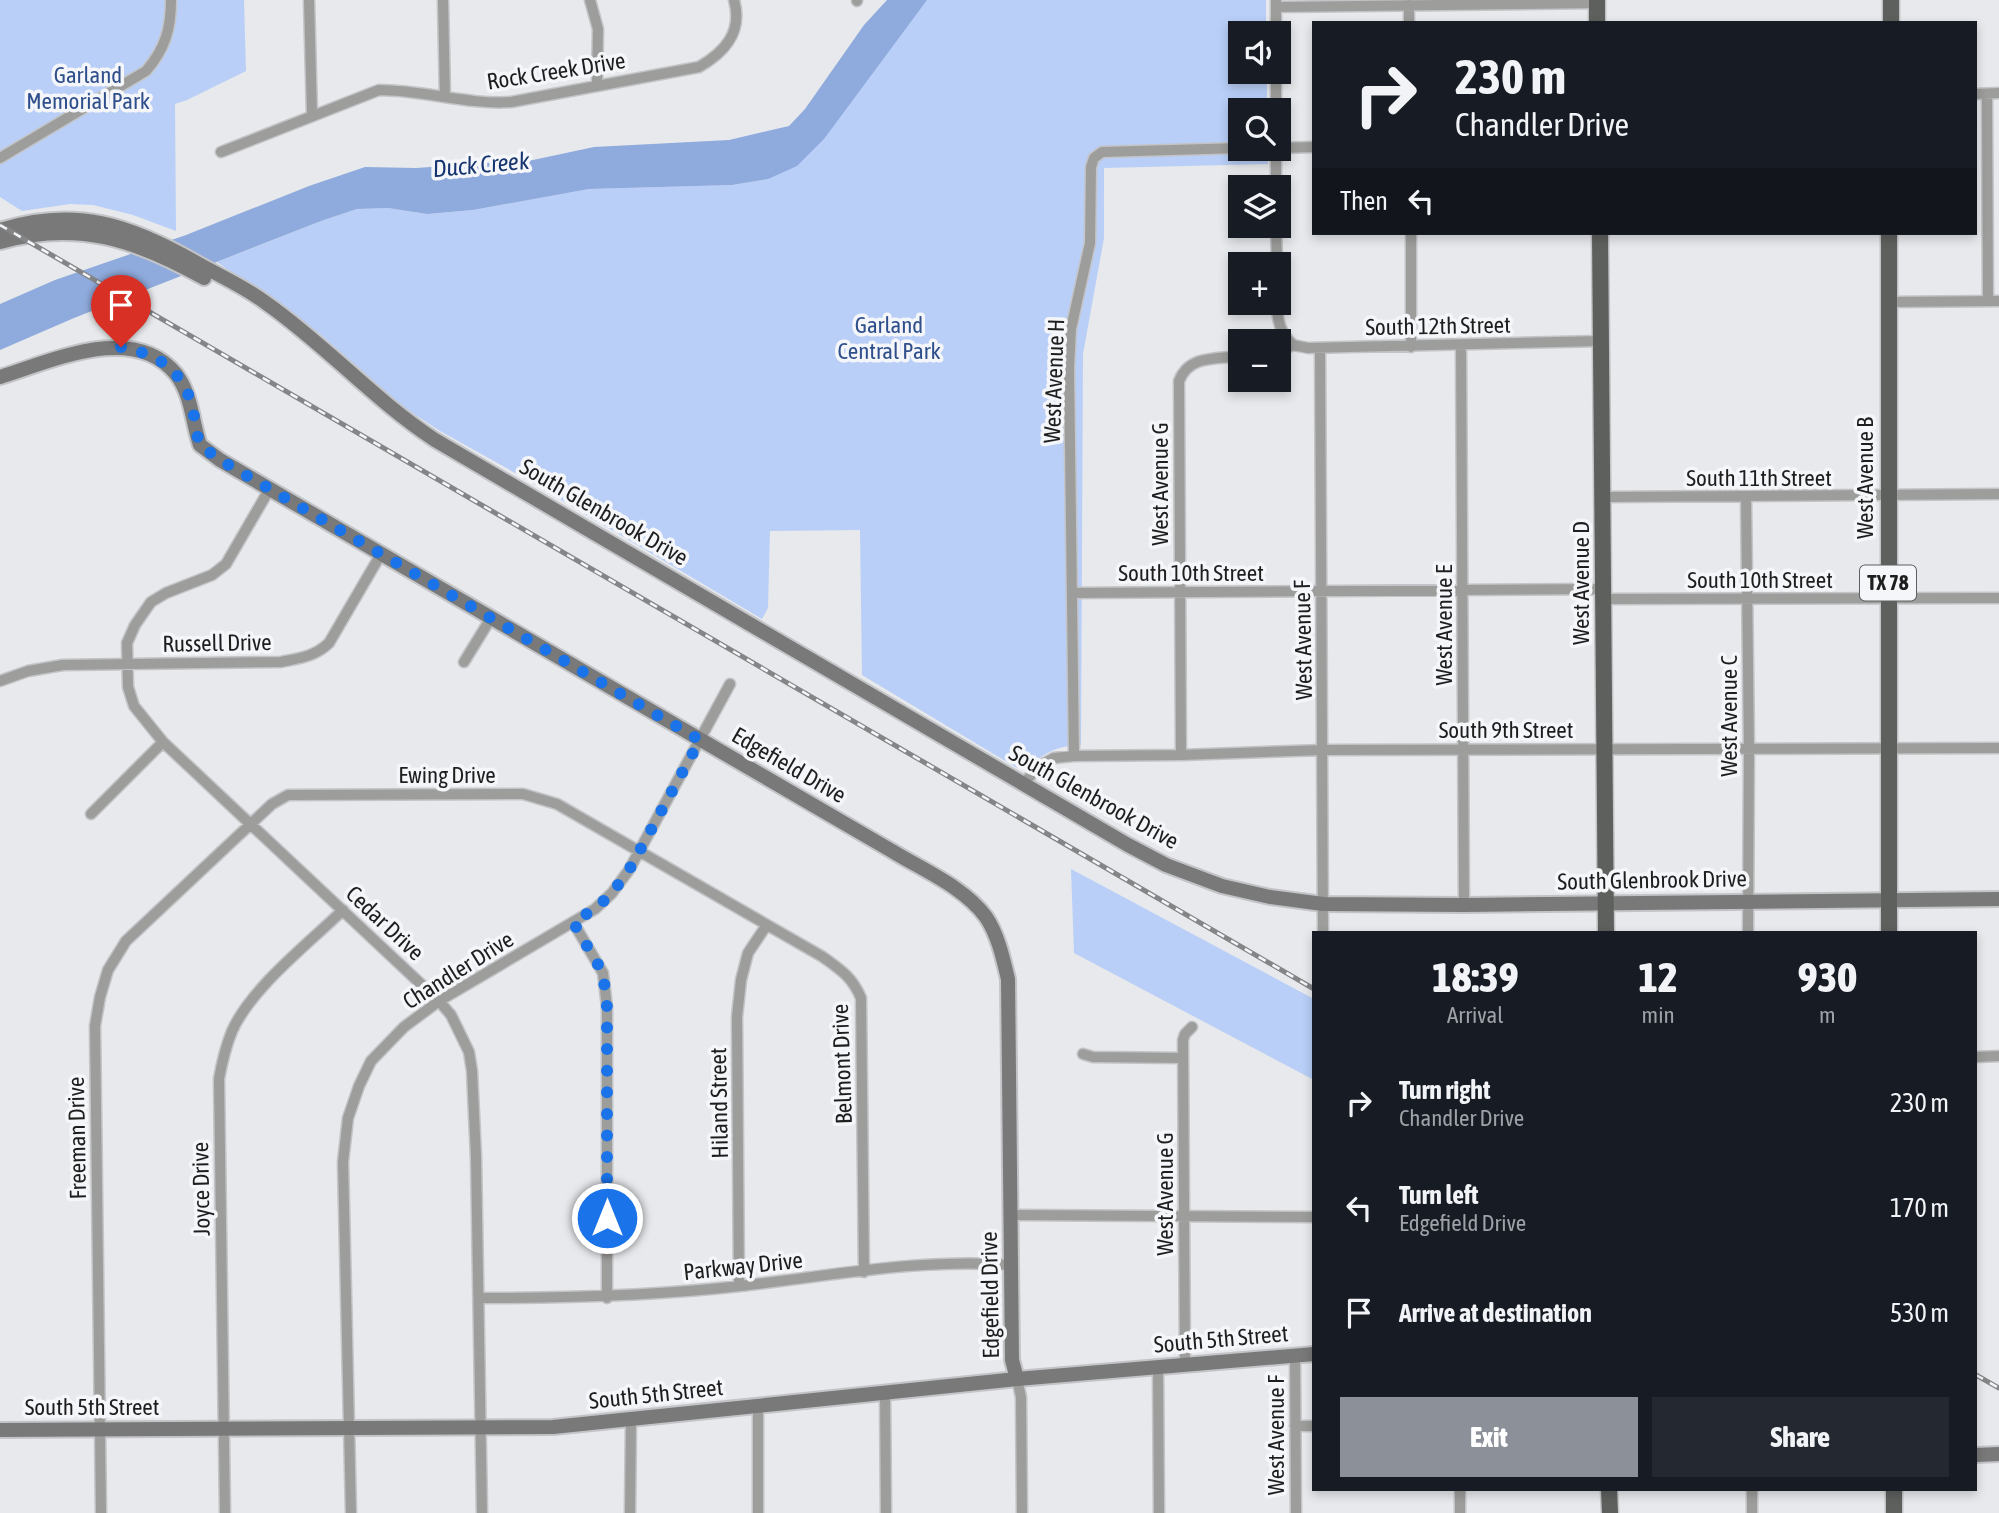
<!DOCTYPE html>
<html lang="en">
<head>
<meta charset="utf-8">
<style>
  :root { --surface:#171b24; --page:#242831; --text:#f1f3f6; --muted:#9ea1a6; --accent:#8c9099 }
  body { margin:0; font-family:"Asap Condensed",sans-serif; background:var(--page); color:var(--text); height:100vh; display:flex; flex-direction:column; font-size:26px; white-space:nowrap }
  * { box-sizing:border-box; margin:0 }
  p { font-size:23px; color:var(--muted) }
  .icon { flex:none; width:38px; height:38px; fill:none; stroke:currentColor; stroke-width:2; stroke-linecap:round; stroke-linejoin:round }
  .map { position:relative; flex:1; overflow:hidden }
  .sheet { position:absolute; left:1312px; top:931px; width:665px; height:560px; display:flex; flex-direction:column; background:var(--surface); border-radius:0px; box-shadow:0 4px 10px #0003 }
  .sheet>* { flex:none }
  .guide { position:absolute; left:1312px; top:21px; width:665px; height:214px; border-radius:0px; box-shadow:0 4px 10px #0003; background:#171b24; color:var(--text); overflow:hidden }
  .tools { position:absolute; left:1228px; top:21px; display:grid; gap:14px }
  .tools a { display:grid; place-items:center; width:63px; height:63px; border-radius:0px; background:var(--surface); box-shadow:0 4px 10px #0003; font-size:35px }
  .pin { position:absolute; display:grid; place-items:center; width:60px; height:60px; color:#fff; margin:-72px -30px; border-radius:50% 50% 50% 0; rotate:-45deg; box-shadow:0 0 7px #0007 }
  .pin .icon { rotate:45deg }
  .me { position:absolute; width:77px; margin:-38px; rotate:0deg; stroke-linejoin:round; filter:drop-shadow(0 0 5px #0008) }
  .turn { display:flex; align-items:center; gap:24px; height:147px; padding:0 28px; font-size:32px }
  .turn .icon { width:91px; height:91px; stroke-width:2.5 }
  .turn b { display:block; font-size:49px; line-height:60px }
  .then { display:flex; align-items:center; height:66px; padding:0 28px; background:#0003; gap:14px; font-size:26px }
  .eta { display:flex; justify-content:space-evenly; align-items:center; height:119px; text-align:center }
  .eta b { font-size:42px; font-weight:800; line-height:49px }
  .button { display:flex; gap:14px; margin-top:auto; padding:14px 28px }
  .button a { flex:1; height:80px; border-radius:0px; background:var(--accent); color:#fff; font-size:28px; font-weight:800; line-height:80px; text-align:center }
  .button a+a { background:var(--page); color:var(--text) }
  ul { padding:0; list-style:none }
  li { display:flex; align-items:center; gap:21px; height:105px; padding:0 28px }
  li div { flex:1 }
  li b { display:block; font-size:26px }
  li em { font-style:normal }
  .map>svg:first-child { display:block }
  .green { fill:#b9cff7 }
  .water { fill:#8faadc }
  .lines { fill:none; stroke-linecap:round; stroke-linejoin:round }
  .street-casing { stroke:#c3c4c7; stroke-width:13 }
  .secondary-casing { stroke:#c3c4c7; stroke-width:18 }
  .primary-casing { stroke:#c3c4c7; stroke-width:19 }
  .street { stroke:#9d9e9c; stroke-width:10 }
  .secondary { stroke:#787978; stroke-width:14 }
  .primary { stroke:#5e605e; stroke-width:16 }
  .rail-casing { stroke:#848587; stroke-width:5 }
  .rail { stroke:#f5f6f9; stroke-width:2.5; stroke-dasharray:8; stroke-linecap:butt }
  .route { stroke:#1a73e8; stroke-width:12; stroke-dasharray:0 21.6 }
  .labels { text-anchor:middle; stroke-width:7; stroke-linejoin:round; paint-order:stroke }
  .shield { fill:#f5f6f9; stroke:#5e5f60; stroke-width:2 }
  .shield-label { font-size:21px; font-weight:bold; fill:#1e1e1f }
  .street-label { font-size:23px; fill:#1e1e1f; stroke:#f5f6f9 }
  .park-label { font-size:23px; fill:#2f4f8c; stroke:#f5f6f9 }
  .water-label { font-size:24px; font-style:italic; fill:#16346f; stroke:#f5f6f9 }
</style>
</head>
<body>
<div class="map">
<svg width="1999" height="1513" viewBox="0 0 1999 1513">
  <rect width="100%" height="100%" fill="#e7e9ec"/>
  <!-- green -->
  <path class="green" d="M 0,0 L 244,0 L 246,71 L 187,100 L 175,104 L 176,231 L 133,215 L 93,205 L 70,204 L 22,211 L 0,197 Z
    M 927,0 L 1266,0 L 1266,33 L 1241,33 L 1241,72 L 1267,72 L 1267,110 L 1241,110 L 1241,149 L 1268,149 L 1268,164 L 1104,168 L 1104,238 L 1083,354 L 1081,745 C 1051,746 1046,755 1022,769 L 1017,768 L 862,675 L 860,530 L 770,531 L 768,608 L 762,619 L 526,479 L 440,431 L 402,406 L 320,334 L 217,262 L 321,221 L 357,209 L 388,208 L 427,214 L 473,210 L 589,189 L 732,185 L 768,179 L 890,47 Z
    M 1071,869 L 1314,999 L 1314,1080 L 1074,953 Z"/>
  <!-- water -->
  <path class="water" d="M 887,0 L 927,0 L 824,139 L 797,166 L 768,179 L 732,185 L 589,189 L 473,210 L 427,214 L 388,208 L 357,209 L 321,221 L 74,318 L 0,350 L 0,304 L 55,280 L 186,235 L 309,186 L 365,167 L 416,168 L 533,160 L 594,147 L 729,140 L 789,126 L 805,109 L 864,25 Z"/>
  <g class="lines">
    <!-- street casing -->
    <g class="street-casing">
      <path id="street" d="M 309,0 L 312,115
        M 443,0 L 445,97
        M 590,0 L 598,29 L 597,86
        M 1276,0 L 1276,33
        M 857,1 L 857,0
        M 1409,5 L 1409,23
        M 1276,7 L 1597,3
        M 1976,94 L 1999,93
        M 1987,94 L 1988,301
        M 1276,110 L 1276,72
        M 1279,148 L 1314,147
        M 1276,149 L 1276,187
        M 221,152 L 379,90 C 424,90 467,105 511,102 L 699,67 C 725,52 743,32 734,0
        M 0,158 L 146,71 C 165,49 171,29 171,0
        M 1276,226 L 1277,264
        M 1411,233 L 1411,347
        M 1889,302 L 1999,301
        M 1277,303 C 1277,320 1280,333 1293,345
        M 1461,345 L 1464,905
        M 1320,348 L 1323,933
        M 1279,352 L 1293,345 L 1308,348 L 1601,341
        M 269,490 L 226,564 L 212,575 L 166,593 L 151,602 L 135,625 L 127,643 L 128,687 L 134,706 L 163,742 L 439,1001 L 451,1015 L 469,1052 L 472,1071 L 476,1157 L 482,1513
        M 1603,497 L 1999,494
        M 1746,498 L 1749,749 L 1748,933
        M 1073,593 L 1604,589
        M 1604,599 L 1999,598
        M 464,662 L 491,618
        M 0,681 L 28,671 L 63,665 L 281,662 C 300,658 314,657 329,643 L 381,554
        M 1181,755 L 1179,381 C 1189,355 1216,359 1241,356
        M 1074,756 L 1069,368 L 1071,329 L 1090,243 L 1091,167 L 1094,158 L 1102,152 L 1241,148
        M 1022,784 L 1043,764 L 1054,758 L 1074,756 L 1181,755 L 1323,750 L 1999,748
        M 91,814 L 163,742
        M 573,922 L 603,973 L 607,1007 L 607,1298
        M 1083,1054 L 1093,1057 L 1183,1058
        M 1976,1057 L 1999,1056
        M 1012,1215 L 1314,1217
        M 739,1286 L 737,1017 L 741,980 L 748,953 L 766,926
        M 479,1298 C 567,1298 653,1296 740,1286 C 829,1276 922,1258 1011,1265
        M 1295,1356 L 1296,1513
        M 1185,1364 L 1183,1040 L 1185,1034 L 1192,1027
        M 1158,1367 L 1159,1513
        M 1017,1379 L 1021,1397 L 1022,1513
        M 885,1393 L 886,1513
        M 1295,1426 L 1314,1426
        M 1460,1489 L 1460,1513
        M 1752,1489 L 1752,1513
        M 101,1513 L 95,1026 L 100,997 L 108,970 L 126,941 L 272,804 L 288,795 L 523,794 L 557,804 L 823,957 C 842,971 852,977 861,998 L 864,1272
        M 225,1513 L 219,1079 C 222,1062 226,1046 232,1031 C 252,987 308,944 343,910
        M 351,1513 L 343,1162 L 348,1118 L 359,1086 L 371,1061 L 404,1027 L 439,1001 L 595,909 L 612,893 L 629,870 L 730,684
        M 630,1513 L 631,1419
        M 758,1513 L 758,1405"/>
    </g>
    <!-- secondary casing -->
    <g class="secondary-casing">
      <path id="secondary" d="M 0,230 C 76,206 131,225 197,263 C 220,276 245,287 266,303 C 326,345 374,400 435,440 L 1128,845 L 1166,865 L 1222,886 L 1270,897 L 1323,904 L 1464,905 L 1999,899
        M 0,242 C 78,220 136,240 204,278
        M 0,377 C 52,361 134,322 176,374 C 192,395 192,422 200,445 L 220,460 L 892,851 C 923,870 964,887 986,917 C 998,935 1003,958 1008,979 L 1012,1360 L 1017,1379
        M 0,1430 L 553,1427 L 1017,1379 L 1314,1354
        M 1976,1455 L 1999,1454"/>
    </g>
    <!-- primary casing -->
    <g class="primary-casing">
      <path id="primary" d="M 1597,0 L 1597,23
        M 1891,23 L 1891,0
        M 1600,233 L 1606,933
        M 1889,933 L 1889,233
        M 1609,1489 L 1610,1513
        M 1894,1489 L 1894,1513"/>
    </g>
    <!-- street -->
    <use href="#street" class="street"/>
    <!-- secondary -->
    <use href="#secondary" class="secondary"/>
    <!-- primary -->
    <use href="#primary" class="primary"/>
    <!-- rail casing -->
    <g class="rail-casing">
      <path id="rail" d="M 0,225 L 1314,989
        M 1976,1375 L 1999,1388"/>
    </g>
    <!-- rail -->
    <use href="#rail" class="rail"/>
  </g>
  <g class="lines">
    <!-- route -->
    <path class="route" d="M 121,347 C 155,354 179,366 191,402 C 195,416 195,431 200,445 L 220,460 L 700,740 L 629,870 L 612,893 L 595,909 L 573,922 L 603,973 L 607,1007 L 607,1218"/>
  </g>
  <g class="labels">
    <!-- shield labels -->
    <rect class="shield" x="1860" y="565.5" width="56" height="35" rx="5"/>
    <g class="shield-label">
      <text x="1888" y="590">TX 78</text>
    </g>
    <!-- street labels -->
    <g class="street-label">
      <text transform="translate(556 71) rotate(-9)" y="8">Rock Creek Drive</text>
      <text transform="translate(1438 326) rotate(-1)" y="8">South 12th Street</text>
      <text transform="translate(1054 381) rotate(-88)" y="8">West Avenue H</text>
      <text x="1759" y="486">South 11th Street</text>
      <text transform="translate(1865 478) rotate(-90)" y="8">West Avenue B</text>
      <text transform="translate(1160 484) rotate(-90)" y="8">West Avenue G</text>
      <text transform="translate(604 512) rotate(30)" y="8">South Glenbrook Drive</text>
      <text x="1191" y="581">South 10th Street</text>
      <text x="1760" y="588">South 10th Street</text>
      <text transform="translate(1581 583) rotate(-90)" y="8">West Avenue D</text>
      <text transform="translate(1444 625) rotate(-90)" y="8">West Avenue E</text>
      <text transform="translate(1303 640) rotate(-91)" y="8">West Avenue F</text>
      <text transform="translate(217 643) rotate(-1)" y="8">Russell Drive</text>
      <text transform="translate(1729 716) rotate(-90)" y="8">West Avenue C</text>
      <text x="1506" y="738">South 9th Street</text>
      <text transform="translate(789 765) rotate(30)" y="8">Edgefield Drive</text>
      <text x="447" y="783">Ewing Drive</text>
      <text transform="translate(1094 797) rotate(29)" y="8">South Glenbrook Drive</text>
      <text transform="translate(1652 880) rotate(-1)" y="8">South Glenbrook Drive</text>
      <text transform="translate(385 923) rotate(43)" y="8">Cedar Drive</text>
      <text transform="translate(458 970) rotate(-32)" y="8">Chandler Drive</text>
      <text transform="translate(842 1064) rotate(-92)" y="8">Belmont Drive</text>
      <text transform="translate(719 1103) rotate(-91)" y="8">Hiland Street</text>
      <text transform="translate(77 1138) rotate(-91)" y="8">Freeman Drive</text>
      <text transform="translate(201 1189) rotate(-91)" y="8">Joyce Drive</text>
      <text transform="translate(1165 1194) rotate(-90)" y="8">West Avenue G</text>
      <text transform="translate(743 1266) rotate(-6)" y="8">Parkway Drive</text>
      <text transform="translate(990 1295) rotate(-91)" y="8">Edgefield Drive</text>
      <text transform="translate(1221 1339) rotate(-5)" y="8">South 5th Street</text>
      <text transform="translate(656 1394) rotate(-6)" y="8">South 5th Street</text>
      <text x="92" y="1415">South 5th Street</text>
      <text transform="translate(1276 1435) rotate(-90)" y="8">West Avenue F</text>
    </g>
    <!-- park labels -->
    <g class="park-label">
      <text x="88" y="83">Garland<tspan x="88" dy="26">Memorial Park</tspan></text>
      <text x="889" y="333">Garland<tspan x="889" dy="26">Central Park</tspan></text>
    </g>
    <!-- water labels -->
    <g class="water-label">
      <text transform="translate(481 165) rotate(-5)" y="8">Duck Creek</text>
    </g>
  </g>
</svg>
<div class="tools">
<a><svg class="icon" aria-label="sound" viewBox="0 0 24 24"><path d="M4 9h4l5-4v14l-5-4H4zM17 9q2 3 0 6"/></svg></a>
<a><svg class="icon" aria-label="search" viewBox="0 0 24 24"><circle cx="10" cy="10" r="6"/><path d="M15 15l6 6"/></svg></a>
<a><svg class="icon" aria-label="layers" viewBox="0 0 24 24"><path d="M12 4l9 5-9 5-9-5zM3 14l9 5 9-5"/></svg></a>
<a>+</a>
<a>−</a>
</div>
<div class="pin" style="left:121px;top:347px;background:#d93025"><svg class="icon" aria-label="arrive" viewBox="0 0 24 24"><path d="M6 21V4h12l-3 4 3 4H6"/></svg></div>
<svg class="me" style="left:607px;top:1218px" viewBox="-20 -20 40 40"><circle r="17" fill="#1a73e8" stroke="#fff" stroke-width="3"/><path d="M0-11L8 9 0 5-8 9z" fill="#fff"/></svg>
<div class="guide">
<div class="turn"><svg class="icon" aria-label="right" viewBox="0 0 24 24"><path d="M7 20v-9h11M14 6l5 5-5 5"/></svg><div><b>230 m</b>Chandler Drive</div></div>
<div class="then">Then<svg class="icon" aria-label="left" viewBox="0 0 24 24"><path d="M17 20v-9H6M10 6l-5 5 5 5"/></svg></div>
</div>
<section class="sheet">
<div class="eta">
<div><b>18:39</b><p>Arrival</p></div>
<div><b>12</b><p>min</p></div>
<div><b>930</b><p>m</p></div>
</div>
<ul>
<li><svg class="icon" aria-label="right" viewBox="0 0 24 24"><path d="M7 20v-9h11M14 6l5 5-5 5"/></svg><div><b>Turn right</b><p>Chandler Drive</p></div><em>230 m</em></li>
<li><svg class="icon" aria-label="left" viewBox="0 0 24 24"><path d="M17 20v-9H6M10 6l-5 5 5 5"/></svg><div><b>Turn left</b><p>Edgefield Drive</p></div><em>170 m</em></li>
<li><svg class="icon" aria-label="arrive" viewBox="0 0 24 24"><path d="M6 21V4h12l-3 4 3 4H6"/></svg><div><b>Arrive at destination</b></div><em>530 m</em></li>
</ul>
<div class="button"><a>Exit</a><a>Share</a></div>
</section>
</div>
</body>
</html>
